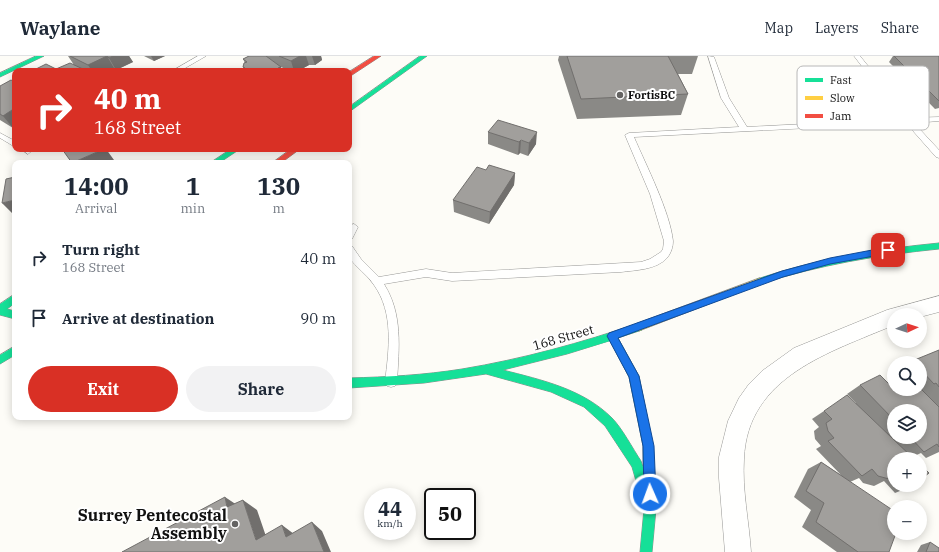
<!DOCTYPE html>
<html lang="en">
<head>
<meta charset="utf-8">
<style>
  :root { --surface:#fff; --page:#f2f2f3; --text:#1f2937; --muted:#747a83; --line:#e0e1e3; --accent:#d93025 }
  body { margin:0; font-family:"IBM Plex Serif",serif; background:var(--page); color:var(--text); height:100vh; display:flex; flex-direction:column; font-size:15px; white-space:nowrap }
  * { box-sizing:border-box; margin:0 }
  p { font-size:13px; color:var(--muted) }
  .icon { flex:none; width:22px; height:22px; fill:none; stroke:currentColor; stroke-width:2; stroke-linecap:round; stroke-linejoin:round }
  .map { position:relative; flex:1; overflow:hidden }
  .side { position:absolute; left:12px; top:104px; width:340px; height:260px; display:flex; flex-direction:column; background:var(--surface); border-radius:8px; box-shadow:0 2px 10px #0003 }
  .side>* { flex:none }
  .hud { position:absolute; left:12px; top:12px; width:340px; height:84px; border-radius:8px; box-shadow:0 2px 10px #0003; background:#d93025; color:#fff; overflow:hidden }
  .needle { width:26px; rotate:86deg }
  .fabs { position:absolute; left:887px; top:252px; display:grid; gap:8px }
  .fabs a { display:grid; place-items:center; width:40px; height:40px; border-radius:50%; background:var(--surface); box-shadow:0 2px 10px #0003; font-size:20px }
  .speed { position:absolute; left:364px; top:432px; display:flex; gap:8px; font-size:20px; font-weight:700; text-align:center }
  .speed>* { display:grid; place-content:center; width:52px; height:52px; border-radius:50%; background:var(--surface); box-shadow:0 2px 10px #0003; line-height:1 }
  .speed small { font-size:10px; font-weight:400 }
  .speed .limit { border:2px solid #111; border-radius:6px; background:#fff; color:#111 }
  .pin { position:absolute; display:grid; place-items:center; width:34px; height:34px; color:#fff; margin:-17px; border-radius:8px; box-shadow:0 2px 6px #0006 }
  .me { position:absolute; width:44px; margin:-22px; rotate:358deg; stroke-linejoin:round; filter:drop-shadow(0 0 3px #0008) }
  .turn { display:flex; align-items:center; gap:14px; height:84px; padding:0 16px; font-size:18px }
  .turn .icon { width:52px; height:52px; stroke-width:2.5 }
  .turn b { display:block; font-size:28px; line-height:34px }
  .eta { display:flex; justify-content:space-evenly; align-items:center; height:68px; text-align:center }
  .eta b { font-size:24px; font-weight:700; line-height:28px }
  .button { display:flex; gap:8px; margin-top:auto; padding:8px 16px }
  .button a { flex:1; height:46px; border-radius:24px; background:var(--accent); color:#fff; font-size:16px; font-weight:700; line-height:46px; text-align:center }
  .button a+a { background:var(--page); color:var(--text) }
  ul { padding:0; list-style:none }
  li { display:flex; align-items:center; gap:12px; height:60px; padding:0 16px }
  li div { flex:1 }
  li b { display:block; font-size:15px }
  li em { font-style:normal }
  header { display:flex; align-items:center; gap:24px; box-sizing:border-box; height:56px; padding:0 20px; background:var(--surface); border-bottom:1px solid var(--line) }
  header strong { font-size:19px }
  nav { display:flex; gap:22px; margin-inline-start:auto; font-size:14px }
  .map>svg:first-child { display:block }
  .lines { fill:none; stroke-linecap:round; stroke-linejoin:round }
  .lane-casing { stroke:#979795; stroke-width:1 }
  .street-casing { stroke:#979795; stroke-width:1 }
  .fast-casing { stroke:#8e8d8b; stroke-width:1 }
  .slow-casing { stroke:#8e8d8b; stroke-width:1 }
  .jam-casing { stroke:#8e8d8b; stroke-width:1 }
  .lane { fill:#fffffe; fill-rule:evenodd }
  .street { fill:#fffffe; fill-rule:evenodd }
  .fast { fill:#16e098; fill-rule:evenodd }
  .slow { fill:#ffcf43; fill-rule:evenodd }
  .jam { fill:#f24e42; fill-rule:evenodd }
  .wall { fill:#8a8986; fill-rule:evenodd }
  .shaded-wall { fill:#716f6d }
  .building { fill:#a19f9c; stroke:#716f6d }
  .route { fill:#1a73e8; stroke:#114b97 }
  .poi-dot { fill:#646362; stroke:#fff; stroke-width:1.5 }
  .labels { text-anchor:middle; stroke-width:4; stroke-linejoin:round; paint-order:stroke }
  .far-poi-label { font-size:11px; font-weight:bold; fill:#111; stroke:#fff; text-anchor:start }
  .street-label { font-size:13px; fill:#111; stroke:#fff }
  .near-poi-label { font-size:16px; font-weight:bold; fill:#111; stroke:#fff; text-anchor:end }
  .key { fill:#fff; stroke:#b8b8b8; stroke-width:1 }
  .key-label { font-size:11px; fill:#111 }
</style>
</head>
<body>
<header>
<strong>Waylane</strong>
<nav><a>Map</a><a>Layers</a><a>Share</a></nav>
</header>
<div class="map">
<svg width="939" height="496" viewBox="0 0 939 496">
  <rect width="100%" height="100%" fill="#fdfcf7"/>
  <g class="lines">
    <!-- lane casing -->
    <g class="lane-casing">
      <path id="lane" d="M 198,0 L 206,0 L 180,15 L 172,15 Z
        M 708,0 L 714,1 L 729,42 L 747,71 L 902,63 L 854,0 L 860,0 L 910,62 L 939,61 L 939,65 L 914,67 L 939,94 L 939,102 L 936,101 L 906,67 L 634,81 C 646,109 670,156 673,185 C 673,191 671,197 667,202 C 656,214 636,214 621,216 L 452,225 L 426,221 L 384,228 C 403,258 399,292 397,326 L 395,330 L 391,331 L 387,330 L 385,326 C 389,293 394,257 374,229 C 367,218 356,212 349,201 L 349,189 L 352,190 L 361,203 L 379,221 L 426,213 L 452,217 L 641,206 L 650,203 L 661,196 L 663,193 L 664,185 L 650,138 L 625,79 L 629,77 L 739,71 L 721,42 Z
        M 0,77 L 15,85 L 15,91 L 0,82 Z
        M 21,93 L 34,93 L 28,98 Z
        M 354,168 L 358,171 L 352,183 L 349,184 L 349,172 L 351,169 Z"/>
    </g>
    <!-- street casing -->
    <g class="street-casing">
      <path id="street" d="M 939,240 L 939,256 L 920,261 L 920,259 L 894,259 L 894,269 C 831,296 747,320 744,403 C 742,434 749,465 751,496 L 725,496 L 719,422 L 719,401 L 728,365 L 739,342 L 749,328 L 762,315 L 794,292 L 887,254 Z"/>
    </g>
    <!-- fast casing -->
    <g class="fast-casing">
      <path id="fast" d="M 36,0 L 44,0 L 0,21 L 0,17 Z
        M 420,0 L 427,0 L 349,56 L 349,51 Z
        M 231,93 L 240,93 L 219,107 L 210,107 Z
        M 939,187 L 939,193 C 878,199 819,209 760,228 L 756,225 L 757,223 C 816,203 877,193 939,187 Z
        M 15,238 L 15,247 L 7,253 L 15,255 L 15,263 L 0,259 L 0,248 Z
        M 639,267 L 642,268 L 644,271 L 642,274 L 618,282 L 639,320 L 653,390 L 656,453 L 652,496 L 640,496 L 644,453 L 632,411 L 605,370 L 584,351 L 551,336 L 486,318 L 424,327 L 349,332 L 349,322 C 387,321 424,319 462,313 C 522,303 581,287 639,267 ZM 610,285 L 629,321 L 643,390 L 643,411 L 641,405 C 633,393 622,372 612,362 C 583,333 542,324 503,314 L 567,298 Z
        M 15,290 L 15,299 L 0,308 L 0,299 Z"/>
    </g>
    <!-- slow casing -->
    <g class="slow-casing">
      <path id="slow" d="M 760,222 L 764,225 L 763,227 L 639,275 L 636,274 L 634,271 L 636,268 Z"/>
    </g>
    <!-- jam casing -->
    <g class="jam-casing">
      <path id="jam" d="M 374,0 L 381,0 L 349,21 L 349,16 Z
        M 291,93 L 300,93 L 281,107 L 272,107 Z"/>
    </g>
    <!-- lane -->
    <use href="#lane" class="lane"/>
    <!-- street -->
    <use href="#street" class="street"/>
    <!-- fast -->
    <use href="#fast" class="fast"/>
    <!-- slow -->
    <use href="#slow" class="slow"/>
    <!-- jam -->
    <use href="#jam" class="jam"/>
  </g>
  <!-- wall -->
  <path class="wall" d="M 68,0 L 129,0 L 133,6 L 116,14 L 114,12 L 109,15 L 32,15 L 56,13 L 74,9 Z
    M 144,0 L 165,0 L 154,5 Z
    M 249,0 L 321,0 L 322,4 L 315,9 L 309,9 L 298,15 L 290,15 L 281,11 L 282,15 L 243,15 L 244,14 L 243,11 L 245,7 L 243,3 Z
    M 559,0 L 698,0 L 692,18 L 678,18 L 688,38 L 681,59 L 577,63 L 558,4 Z
    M 893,0 L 939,0 L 939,52 L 935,53 L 889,6 Z
    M 0,30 L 13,72 L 0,64 Z
    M 488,76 L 536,88 L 528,100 L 520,97 L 518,99 L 488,88 Z
    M 486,114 L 515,117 L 514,129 L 489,168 L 454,156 L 453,144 Z
    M 939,294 L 939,396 L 926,402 L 921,397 L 912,401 L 894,403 L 894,429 L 914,429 L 912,430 L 895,437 L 884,425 L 874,430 L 863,427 L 859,422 L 850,426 L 889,496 L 837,496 L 802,471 L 811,454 L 794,441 L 808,413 L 821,406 L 841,419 L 816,393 L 821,390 L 815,383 L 814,375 L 819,371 L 812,363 L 824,355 L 856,347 L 847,338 L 860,329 L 890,329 L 920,333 L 920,307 L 910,307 ZM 894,355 L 920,381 L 894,381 Z
    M 930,486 L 939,496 L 917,496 L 921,489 Z"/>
  <!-- shaded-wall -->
  <path class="shaded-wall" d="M 107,0 L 114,12 L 109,15 L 92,15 L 88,9 Z
    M 113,0 L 129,0 L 133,6 L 116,14 L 109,2 Z
    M 151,0 L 165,0 L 154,5 Z
    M 300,0 L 306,0 L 309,9 L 298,15 L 294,15 L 291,5 Z
    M 312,0 L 321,0 L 322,4 L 315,9 Z
    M 15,52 L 15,71 L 13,72 L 3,60 Z
    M 537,76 L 536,88 L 528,100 L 529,87 Z
    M 521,84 L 520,97 L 518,99 L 519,86 Z
    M 104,93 L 106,93 L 114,104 L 108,107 L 72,107 Z
    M 515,117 L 514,129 L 489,168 L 490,156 Z
    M 15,144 L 15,158 L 14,159 L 2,147 Z
    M 225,441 L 240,451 L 227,451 Z
    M 243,444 L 257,454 L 270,492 L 256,484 Z
    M 312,466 L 322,475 L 331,496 L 324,496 Z
    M 282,469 L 294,478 L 286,481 Z"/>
  <!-- building -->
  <path class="building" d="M 70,0 L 113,0 L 109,2 L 107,0 L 88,9 Z
    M 249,0 L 266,0 L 281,11 L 278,12 L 282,15 L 243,15 L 245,12 L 243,11 L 244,7 L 247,6 L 243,3 Z
    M 279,0 L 300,0 L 291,5 Z
    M 567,0 L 668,0 L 688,38 L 581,43 Z
    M 894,0 L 939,0 L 939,45 Z
    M 70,7 L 83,13 L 80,15 L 32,15 L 46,8 L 56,13 Z
    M 11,24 L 15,26 L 15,52 L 3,60 L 0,58 L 0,30 Z
    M 498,64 L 537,76 L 529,87 L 521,84 L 519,86 L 488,76 Z
    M 62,93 L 104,93 L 72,107 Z
    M 489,109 L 515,117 L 490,156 L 453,144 L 477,111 L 486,114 Z
    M 15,121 L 15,144 L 2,147 L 6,123 Z
    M 939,294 L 939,331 L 936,327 L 934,328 L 920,313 L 920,307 L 914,307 L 912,305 Z
    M 880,319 L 890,329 L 894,327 L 894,333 L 920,333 L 920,332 L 939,351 L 939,391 L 937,388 L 924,396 L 910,381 L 920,381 L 920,355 L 894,355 L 894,364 L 860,329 Z
    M 847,339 L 914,403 L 894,403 L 894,419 L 889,423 L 878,420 L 872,413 L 862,420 L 828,385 L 834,382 L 828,375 L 826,367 L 832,363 L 824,355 Z
    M 821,406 L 894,455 L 894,477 L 896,477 L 889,496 L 858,496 L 816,466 L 824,447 L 806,435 Z
    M 920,408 L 929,417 L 920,424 Z
    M 225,441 L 227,451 L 243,444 L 256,484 L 282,469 L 286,481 L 312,466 L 324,496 L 122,496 Z
    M 930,486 L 939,492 L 939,496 L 926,496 Z"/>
  <!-- route -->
  <path class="route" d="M 888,191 L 892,194 L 891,197 L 830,208 L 783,221 L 618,282 L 639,320 L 654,390 L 656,438 L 654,442 L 650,443 L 646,442 L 644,438 L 643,390 L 629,321 L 607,280 L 609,277 L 782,215 L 830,202 Z"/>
  <!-- markers -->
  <g class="poi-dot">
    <circle cx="620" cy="39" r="4"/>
    <circle cx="235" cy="468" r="4"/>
  </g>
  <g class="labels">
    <!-- far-poi labels -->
    <g class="far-poi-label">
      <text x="628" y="43">FortisBC</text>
    </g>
    <!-- street labels -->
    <g class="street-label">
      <text transform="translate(563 281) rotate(-16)" y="5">168 Street</text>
    </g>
    <!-- near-poi labels -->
    <g class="near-poi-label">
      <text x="227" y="465">Surrey Pentecostal<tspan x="227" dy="18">Assembly</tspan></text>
    </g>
  </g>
  <!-- legend -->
  <rect x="797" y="10" width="132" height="64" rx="6" class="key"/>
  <rect x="805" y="22" width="18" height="4" fill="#16e098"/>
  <rect x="805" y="40" width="18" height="4" fill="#ffcf43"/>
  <rect x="805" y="58" width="18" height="4" fill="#f24e42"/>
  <g class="key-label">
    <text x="830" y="28">Fast</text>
    <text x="830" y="46">Slow</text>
    <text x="830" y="64">Jam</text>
  </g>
</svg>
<div class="fabs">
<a><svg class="needle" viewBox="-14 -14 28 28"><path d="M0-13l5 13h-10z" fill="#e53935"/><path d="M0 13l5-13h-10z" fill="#747a83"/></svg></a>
<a><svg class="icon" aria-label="search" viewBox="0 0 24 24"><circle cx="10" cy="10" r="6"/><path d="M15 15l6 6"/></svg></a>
<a><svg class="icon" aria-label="layers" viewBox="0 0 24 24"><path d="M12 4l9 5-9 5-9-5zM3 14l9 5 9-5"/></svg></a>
<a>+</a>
<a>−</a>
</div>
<div class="speed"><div>44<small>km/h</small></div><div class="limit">50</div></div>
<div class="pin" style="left:888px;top:194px;background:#d93025"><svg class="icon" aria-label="arrive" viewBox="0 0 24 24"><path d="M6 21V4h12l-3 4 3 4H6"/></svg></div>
<svg class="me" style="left:650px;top:438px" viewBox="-20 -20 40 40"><circle r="17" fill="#1a73e8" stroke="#fff" stroke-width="3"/><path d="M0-11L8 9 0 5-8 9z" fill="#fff"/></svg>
<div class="hud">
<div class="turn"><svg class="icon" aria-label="right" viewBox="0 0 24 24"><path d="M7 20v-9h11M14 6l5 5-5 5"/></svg><div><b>40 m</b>168 Street</div></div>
</div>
<section class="side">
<div class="eta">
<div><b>14:00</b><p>Arrival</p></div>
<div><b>1</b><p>min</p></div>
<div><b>130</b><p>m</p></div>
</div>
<ul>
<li><svg class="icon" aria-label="right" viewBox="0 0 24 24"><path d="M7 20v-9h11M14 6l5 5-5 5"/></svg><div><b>Turn right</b><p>168 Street</p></div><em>40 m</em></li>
<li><svg class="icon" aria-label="arrive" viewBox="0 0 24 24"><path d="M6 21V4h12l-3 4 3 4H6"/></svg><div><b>Arrive at destination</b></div><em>90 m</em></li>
</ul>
<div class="button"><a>Exit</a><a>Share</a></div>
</section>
</div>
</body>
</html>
